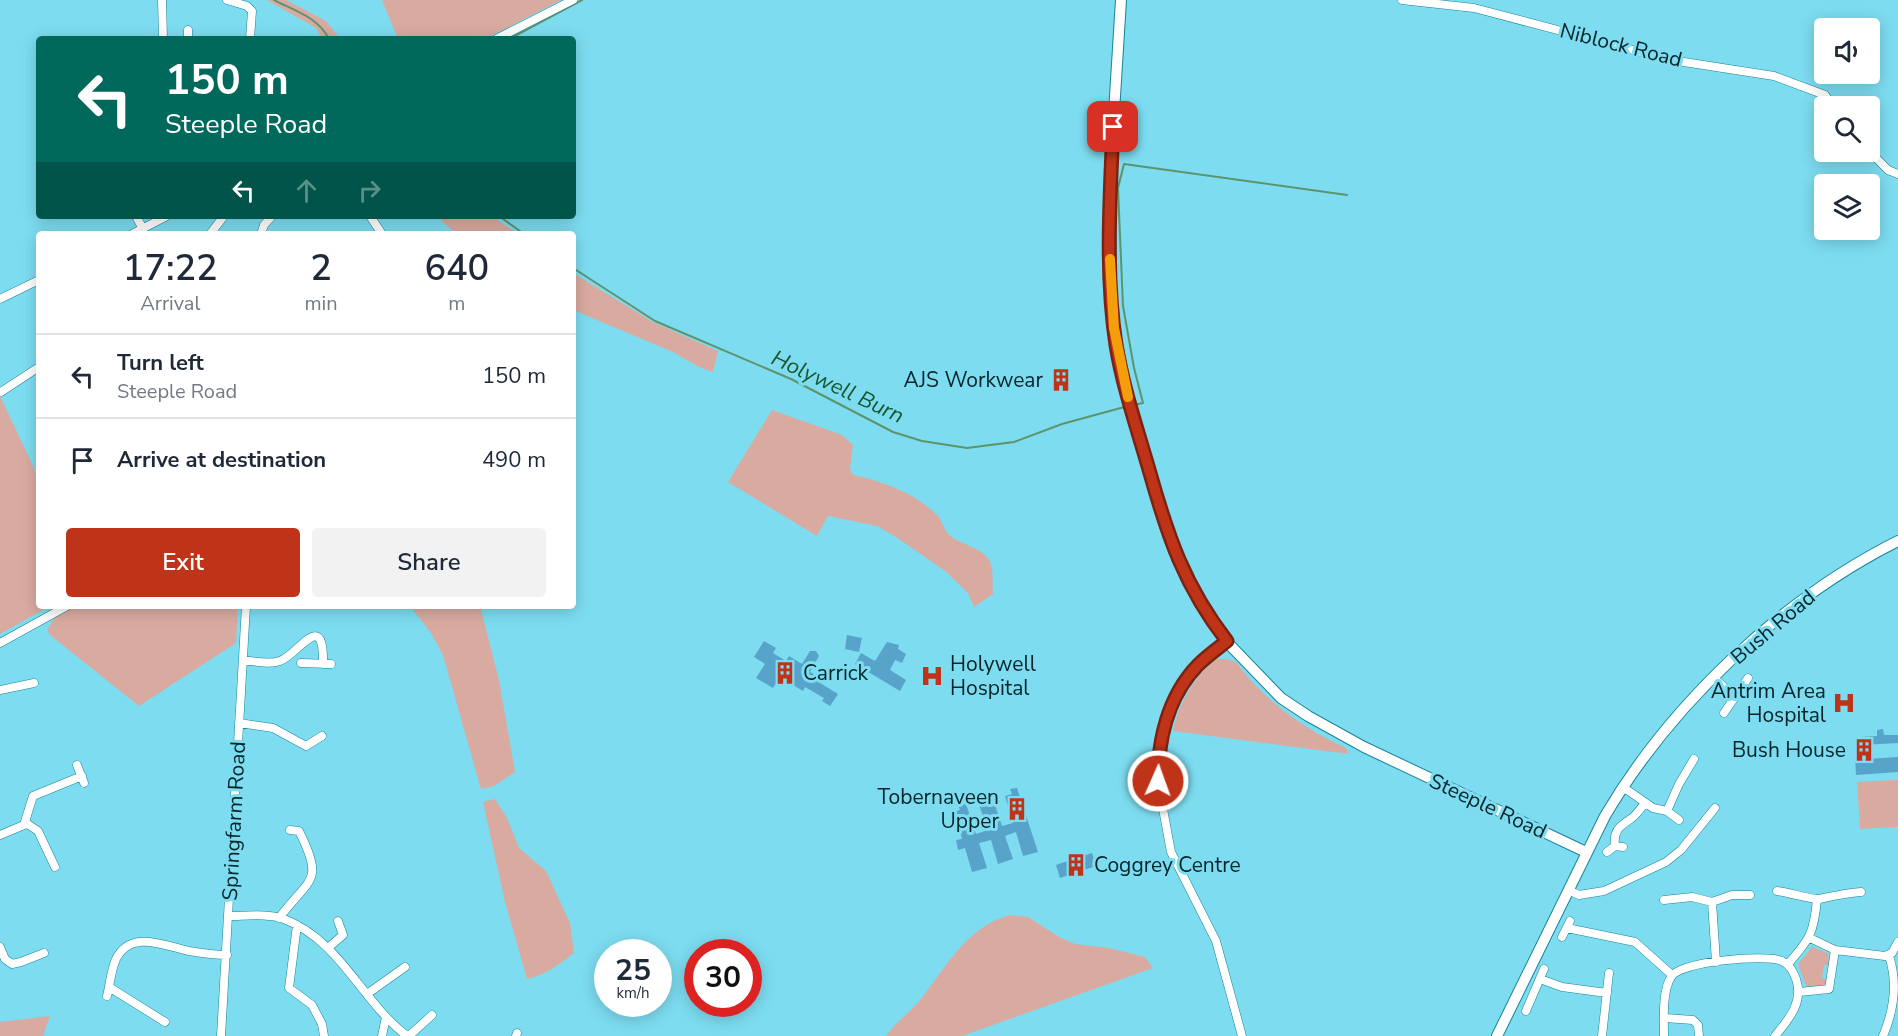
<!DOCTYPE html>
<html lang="en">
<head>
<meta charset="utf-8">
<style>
  :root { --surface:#fff; --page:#f2f2f3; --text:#1f2937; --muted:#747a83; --line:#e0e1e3; --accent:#bf3419 }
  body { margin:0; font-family:"Nunito Sans",sans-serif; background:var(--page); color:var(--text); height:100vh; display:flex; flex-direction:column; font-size:22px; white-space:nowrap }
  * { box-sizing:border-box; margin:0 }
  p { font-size:20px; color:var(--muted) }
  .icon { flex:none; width:33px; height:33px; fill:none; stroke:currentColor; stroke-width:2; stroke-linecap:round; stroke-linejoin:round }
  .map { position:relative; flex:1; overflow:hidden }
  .side { position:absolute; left:36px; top:231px; width:540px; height:378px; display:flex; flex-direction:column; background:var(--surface); border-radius:6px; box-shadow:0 3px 15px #0003 }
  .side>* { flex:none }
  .top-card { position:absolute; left:36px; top:36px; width:540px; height:183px; border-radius:6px; box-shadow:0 3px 15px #0003; background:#00695c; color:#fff; overflow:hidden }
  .controls { position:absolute; left:1814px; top:18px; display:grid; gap:12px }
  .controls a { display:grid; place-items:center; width:66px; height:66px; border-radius:6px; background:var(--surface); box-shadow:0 3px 15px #0003; font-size:30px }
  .speed { position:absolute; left:594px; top:939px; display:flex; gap:12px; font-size:30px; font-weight:700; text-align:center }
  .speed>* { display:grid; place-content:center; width:78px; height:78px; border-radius:50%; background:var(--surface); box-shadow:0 3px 15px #0003; line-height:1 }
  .speed small { font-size:15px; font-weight:400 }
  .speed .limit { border:9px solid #d22; background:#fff; color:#111 }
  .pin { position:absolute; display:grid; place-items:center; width:51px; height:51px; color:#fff; margin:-26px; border-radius:12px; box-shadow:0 3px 9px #0006 }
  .me { position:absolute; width:66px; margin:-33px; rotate:2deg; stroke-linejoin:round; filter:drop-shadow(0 0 4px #0008) }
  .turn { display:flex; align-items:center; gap:21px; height:126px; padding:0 30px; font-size:27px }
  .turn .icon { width:78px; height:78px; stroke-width:2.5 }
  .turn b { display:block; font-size:42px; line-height:51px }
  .lanes { display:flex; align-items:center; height:57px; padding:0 30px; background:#0003; justify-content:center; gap:30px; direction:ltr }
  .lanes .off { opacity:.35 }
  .eta { display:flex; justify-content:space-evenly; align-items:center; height:102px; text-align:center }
  .eta b { font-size:36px; font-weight:600; line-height:42px }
  .button { display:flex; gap:12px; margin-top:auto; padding:12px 30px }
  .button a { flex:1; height:69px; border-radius:6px; background:var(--accent); color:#fff; font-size:24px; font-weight:600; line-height:69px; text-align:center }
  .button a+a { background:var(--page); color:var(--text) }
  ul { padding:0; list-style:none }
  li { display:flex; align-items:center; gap:18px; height:84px; padding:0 30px; border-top:2px solid var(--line) }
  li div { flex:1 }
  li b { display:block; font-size:22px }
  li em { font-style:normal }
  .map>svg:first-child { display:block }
  .green { fill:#d9aba0 }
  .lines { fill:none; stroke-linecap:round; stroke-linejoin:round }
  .stream { stroke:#5d946d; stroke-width:2 }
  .building { fill:#58a3ca }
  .street-casing { stroke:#188497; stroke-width:9 }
  .secondary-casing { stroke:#188497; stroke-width:12 }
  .street { stroke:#fff; stroke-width:8 }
  .secondary { stroke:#fff; stroke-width:10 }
  .route-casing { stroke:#7c2210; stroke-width:15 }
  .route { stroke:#bf3419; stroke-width:10 }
  .slow { stroke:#f59e0b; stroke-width:10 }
  .labels { text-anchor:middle; stroke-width:6; stroke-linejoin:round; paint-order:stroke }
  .street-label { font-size:21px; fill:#06252b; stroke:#7ddcf0 }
  .poi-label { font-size:21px; fill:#06252b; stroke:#7ddcf0; text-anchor:end }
  .water-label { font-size:22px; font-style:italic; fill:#185832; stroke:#7ddcf0 }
</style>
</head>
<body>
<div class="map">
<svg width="1898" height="1036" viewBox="0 0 1898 1036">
  <rect width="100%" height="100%" fill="#7ddcf0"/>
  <!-- green -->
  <path class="green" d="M 267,0 L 286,0 L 326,21 L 340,39 L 322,39 L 316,28 Z
    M 382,0 L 561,0 L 485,39 L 398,39 Z
    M 443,216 L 496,216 L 496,219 L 519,234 L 457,234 L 441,221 Z
    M 573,273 L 653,322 L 718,351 L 713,372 L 699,367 L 673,352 L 573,310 Z
    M 0,396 L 34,468 L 39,486 L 39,606 L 50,606 L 0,634 Z
    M 772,410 L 842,435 L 853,445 L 850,468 L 853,475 C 884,482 913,492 936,514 C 942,519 943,528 948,534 C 960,545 983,547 990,562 C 994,571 992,584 993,594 L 974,607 L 968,593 L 945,571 L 896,537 L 877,526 L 828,516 L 817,536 L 728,482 Z
    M 74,606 L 238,606 L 236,643 L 139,706 L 50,635 L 47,630 L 57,614 Z
    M 410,606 L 480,606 L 499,680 L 515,772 L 494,786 L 481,789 L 443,655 L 431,633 Z
    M 1217,659 L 1226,659 L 1236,662 C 1265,701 1302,728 1346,748 L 1349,754 L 1173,731 C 1178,706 1195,674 1217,659 Z
    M 1898,780 L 1898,827 L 1860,829 L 1857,782 Z
    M 495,799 L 507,818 L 519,848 L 546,871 L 570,923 L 574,953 C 560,964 545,975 527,979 L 505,902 L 483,802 Z
    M 1010,915 L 1028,917 L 1059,937 L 1075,944 L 1109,948 L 1145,957 L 1153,968 L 962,1036 L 886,1036 C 896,1022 910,1012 921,999 C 947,966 967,926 1010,915 Z
    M 1812,947 L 1828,953 L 1829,965 L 1824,965 L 1822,978 L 1827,979 L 1826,983 L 1821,987 L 1806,986 L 1798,964 Z
    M 50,1016 L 43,1036 L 0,1036 L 0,1022 Z"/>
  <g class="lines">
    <!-- stream -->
    <path class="stream" d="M 274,0 C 295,11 318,17 329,39
      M 509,39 L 582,0
      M 499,216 L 524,234
      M 573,268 L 655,321 L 791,379 L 893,432 L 922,441 L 967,448 L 1014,442 L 1062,424 L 1128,406
      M 1134,405 L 1143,403 L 1134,368 L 1123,306 L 1118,188 L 1124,164 L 1347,195"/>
  </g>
  <!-- building -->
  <path class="building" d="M 847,635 L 862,638 L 859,652 L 845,649 Z
    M 764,641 L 776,648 L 773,653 L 786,661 L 789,656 L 802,664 L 810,651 L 816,651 L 819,656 L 810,672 L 814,674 L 812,678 L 838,694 L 830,706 L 822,701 L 824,698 L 805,687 L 803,691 L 780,677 L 773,688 L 756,678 L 765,664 L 754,657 Z
    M 887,642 L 899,645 L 898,649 L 906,654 L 902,663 L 895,660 L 890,670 L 906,680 L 900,691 L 855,664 L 861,653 L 875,661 Z
    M 1883,729 L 1884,735 L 1898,735 L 1898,743 L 1862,745 L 1861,737 L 1877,736 L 1877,730 Z
    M 1855,756 L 1867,756 L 1867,759 L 1898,757 L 1898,772 L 1856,775 Z
    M 1017,788 L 1038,852 L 1023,856 L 1016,832 L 1005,836 L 1013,859 L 998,864 L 991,840 L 979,843 L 987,868 L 972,872 L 965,848 L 958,850 L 956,840 L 962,839 L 954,812 L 960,810 L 958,805 L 966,804 L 976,834 L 988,830 L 979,805 L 986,803 L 984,797 L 992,796 L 1002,826 L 1013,823 L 1005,796 L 1012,794 L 1010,789 Z
    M 1092,853 L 1096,866 L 1060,878 L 1056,865 L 1076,858 L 1076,856 L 1082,854 L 1083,856 Z"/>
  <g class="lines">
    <!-- street casing -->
    <g class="street-casing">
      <path id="street" d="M 162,0 L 163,39
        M 227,0 L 247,6 L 252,11 L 250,39
        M 1402,0 L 1474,8 L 1671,60 L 1774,76 L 1825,95 L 1833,106
        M 188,30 L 188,39
        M 496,39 L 573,0
        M 1869,151 L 1888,170 L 1898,174
        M 136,216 L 143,229
        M 370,216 L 382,234
        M 132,234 L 167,216
        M 210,234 L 224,216
        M 261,234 L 264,225 L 272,216
        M 0,299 L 39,280
        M 1,392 L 39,367
        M 1226,641 L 1196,667 L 1178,694 L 1166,719 L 1159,756 L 1158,782 L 1171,852 L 1216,941 L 1242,1036
        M 0,643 L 67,606
        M 243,660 C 254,661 269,665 280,661 C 299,654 324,607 323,664
        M 301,663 L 331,664
        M 1714,678 L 1734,696
        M 0,690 L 34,683
        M 1724,713 L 1748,678
        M 239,723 L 273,728 L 306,746 L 322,736
        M 77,765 L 84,783
        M 1623,787 L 1653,808 L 1667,811 L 1679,820
        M 1667,811 L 1679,784 L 1694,759
        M 26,823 L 38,831 L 55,867
        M 0,835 L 24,825 L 33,796 L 82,776
        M 1615,846 C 1613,830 1620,826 1632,818 C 1637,814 1641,808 1645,803
        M 1607,852 L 1615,846 L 1623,847
        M 1568,890 L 1579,895 L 1604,891 L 1666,862 L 1681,850 L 1715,808
        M 1777,891 C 1787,892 1814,900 1819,899 C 1833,896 1846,893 1861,892
        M 1664,900 L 1692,897 L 1712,902 L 1732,895 L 1750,895
        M 1712,902 L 1716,962
        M 228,916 C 245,916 268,913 284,919 C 341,941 361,1001 407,1036
        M 279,918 C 310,877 325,883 299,831 L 290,830
        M 297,925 L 289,988 L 312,1005 L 322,1024 L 324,1036
        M 1567,928 L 1635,942 L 1672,975
        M 1562,937 L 1570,921
        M 1810,938 L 1835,950 L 1885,956 L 1892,953 L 1898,942
        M 0,947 L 5,959 L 12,964 L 21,962 L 44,953
        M 329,947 L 343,935 L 338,921
        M 1788,964 C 1810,939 1814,933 1817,899
        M 1540,979 L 1562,987 L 1607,993
        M 109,987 L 165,1022
        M 1799,992 L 1829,989 L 1835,950
        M 367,994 L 405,967
        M 107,996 C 110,984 111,970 116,959 C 131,929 165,946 189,951 C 201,953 214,955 227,955
        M 1526,1011 L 1544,969
        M 1665,1018 L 1693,1020 L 1698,1025 L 1699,1036
        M 221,1036 L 246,606
        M 382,1036 L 386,1017
        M 409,1036 L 432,1015
        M 516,1036 L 517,1033
        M 1602,1036 L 1609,973
        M 1664,1036 C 1664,1020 1662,991 1671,977 C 1680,961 1766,954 1782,961 C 1790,965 1793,971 1796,979 C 1804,1002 1789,1019 1775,1036
        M 1883,1036 C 1894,1010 1898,983 1889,956"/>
    </g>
    <!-- secondary casing -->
    <g class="secondary-casing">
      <path id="secondary" d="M 1121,0 L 1110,176 L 1111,295 L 1114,328 L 1126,388 L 1163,520 L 1174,551 L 1187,580 L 1206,613 L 1226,641 L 1281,698 L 1308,716 L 1364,747 L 1586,852
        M 1497,1036 L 1605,816 C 1671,704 1782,599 1898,541"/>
    </g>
    <!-- street -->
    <use href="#street" class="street"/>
    <!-- secondary -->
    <use href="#secondary" class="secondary"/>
  </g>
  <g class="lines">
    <!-- route casing -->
    <g class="route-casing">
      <path id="route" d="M 1113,127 C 1110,199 1105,274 1116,345 C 1123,388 1138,431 1150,473 C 1168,537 1185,587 1227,641 C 1217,649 1207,656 1198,665 C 1168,696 1158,740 1158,781"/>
    </g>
    <!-- route -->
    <use href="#route" class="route"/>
    <!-- slow -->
    <path class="slow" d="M 1110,259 L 1114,328 L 1128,397"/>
  </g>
  <!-- icons -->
  <defs>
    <g id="building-bare" transform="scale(1.8)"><path d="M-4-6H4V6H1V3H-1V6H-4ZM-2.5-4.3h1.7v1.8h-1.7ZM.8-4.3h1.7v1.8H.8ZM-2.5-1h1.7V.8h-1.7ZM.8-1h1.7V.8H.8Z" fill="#bf3419" stroke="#7ddcf0" stroke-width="2.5" paint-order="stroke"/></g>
    <g id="hospital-bare" transform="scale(1.8)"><path d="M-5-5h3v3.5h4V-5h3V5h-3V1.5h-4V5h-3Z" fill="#bf3419" stroke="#7ddcf0" stroke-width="2.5" paint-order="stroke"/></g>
  </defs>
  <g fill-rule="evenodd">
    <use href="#building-bare" x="1061" y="380"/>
    <use href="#building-bare" x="785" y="673"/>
    <use href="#hospital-bare" x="932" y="676"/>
    <use href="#hospital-bare" x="1844" y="703"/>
    <use href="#building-bare" x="1864" y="750"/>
    <use href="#building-bare" x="1017" y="809"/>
    <use href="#building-bare" x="1076" y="865"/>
  </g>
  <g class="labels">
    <!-- street labels -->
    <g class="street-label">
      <text transform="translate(1621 45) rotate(14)" y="7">Niblock Road</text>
      <text transform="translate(1773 627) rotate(-40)" y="7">Bush Road</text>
      <text transform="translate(1488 806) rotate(25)" y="7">Steeple Road</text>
      <text transform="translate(234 821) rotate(-87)" y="7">Springfarm Road</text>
    </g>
    <!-- poi labels -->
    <g class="poi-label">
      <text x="1043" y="387">AJS Workwear</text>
      <text x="950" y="671" text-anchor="start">Holywell<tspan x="950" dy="24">Hospital</tspan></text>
      <text x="803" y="680" text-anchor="start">Carrick</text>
      <text x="1826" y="698">Antrim Area<tspan x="1826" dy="24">Hospital</tspan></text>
      <text x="1846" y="757">Bush House</text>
      <text x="999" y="804">Tobernaveen<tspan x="999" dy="24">Upper</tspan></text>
      <text x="1094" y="872" text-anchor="start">Coggrey Centre</text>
    </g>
    <!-- water labels -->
    <g class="water-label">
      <text transform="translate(838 386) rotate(25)" y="8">Holywell Burn</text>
    </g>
  </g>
</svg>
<div class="controls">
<a><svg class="icon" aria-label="sound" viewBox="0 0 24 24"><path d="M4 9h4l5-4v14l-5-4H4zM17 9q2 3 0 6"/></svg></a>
<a><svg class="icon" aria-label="search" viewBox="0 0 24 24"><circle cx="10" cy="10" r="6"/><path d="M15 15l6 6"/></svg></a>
<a><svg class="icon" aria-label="layers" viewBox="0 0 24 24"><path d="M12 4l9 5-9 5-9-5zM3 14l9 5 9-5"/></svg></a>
</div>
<div class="speed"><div>25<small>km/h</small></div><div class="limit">30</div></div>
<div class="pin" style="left:1113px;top:127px;background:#d93025"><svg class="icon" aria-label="arrive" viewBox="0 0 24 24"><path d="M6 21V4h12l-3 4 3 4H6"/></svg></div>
<svg class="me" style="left:1158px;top:781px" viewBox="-20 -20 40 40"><circle r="17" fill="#bf3419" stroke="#fff" stroke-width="3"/><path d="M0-11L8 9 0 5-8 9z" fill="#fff"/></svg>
<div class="top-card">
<div class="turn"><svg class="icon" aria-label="left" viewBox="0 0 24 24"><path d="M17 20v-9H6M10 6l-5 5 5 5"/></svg><div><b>150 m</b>Steeple Road</div></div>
<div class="lanes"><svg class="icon" aria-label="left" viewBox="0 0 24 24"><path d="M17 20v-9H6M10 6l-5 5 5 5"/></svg><svg class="icon off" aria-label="ahead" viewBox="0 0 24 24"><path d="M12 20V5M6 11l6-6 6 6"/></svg><svg class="icon off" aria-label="right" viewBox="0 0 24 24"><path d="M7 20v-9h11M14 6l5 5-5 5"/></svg></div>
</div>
<section class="side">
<div class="eta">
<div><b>17:22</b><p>Arrival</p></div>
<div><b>2</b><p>min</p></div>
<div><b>640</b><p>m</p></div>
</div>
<ul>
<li><svg class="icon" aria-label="left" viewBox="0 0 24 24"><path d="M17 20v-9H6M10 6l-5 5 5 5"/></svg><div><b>Turn left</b><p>Steeple Road</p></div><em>150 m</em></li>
<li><svg class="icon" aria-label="arrive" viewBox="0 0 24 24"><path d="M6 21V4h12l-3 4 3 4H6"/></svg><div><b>Arrive at destination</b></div><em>490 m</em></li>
</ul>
<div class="button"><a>Exit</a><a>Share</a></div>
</section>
</div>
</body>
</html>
